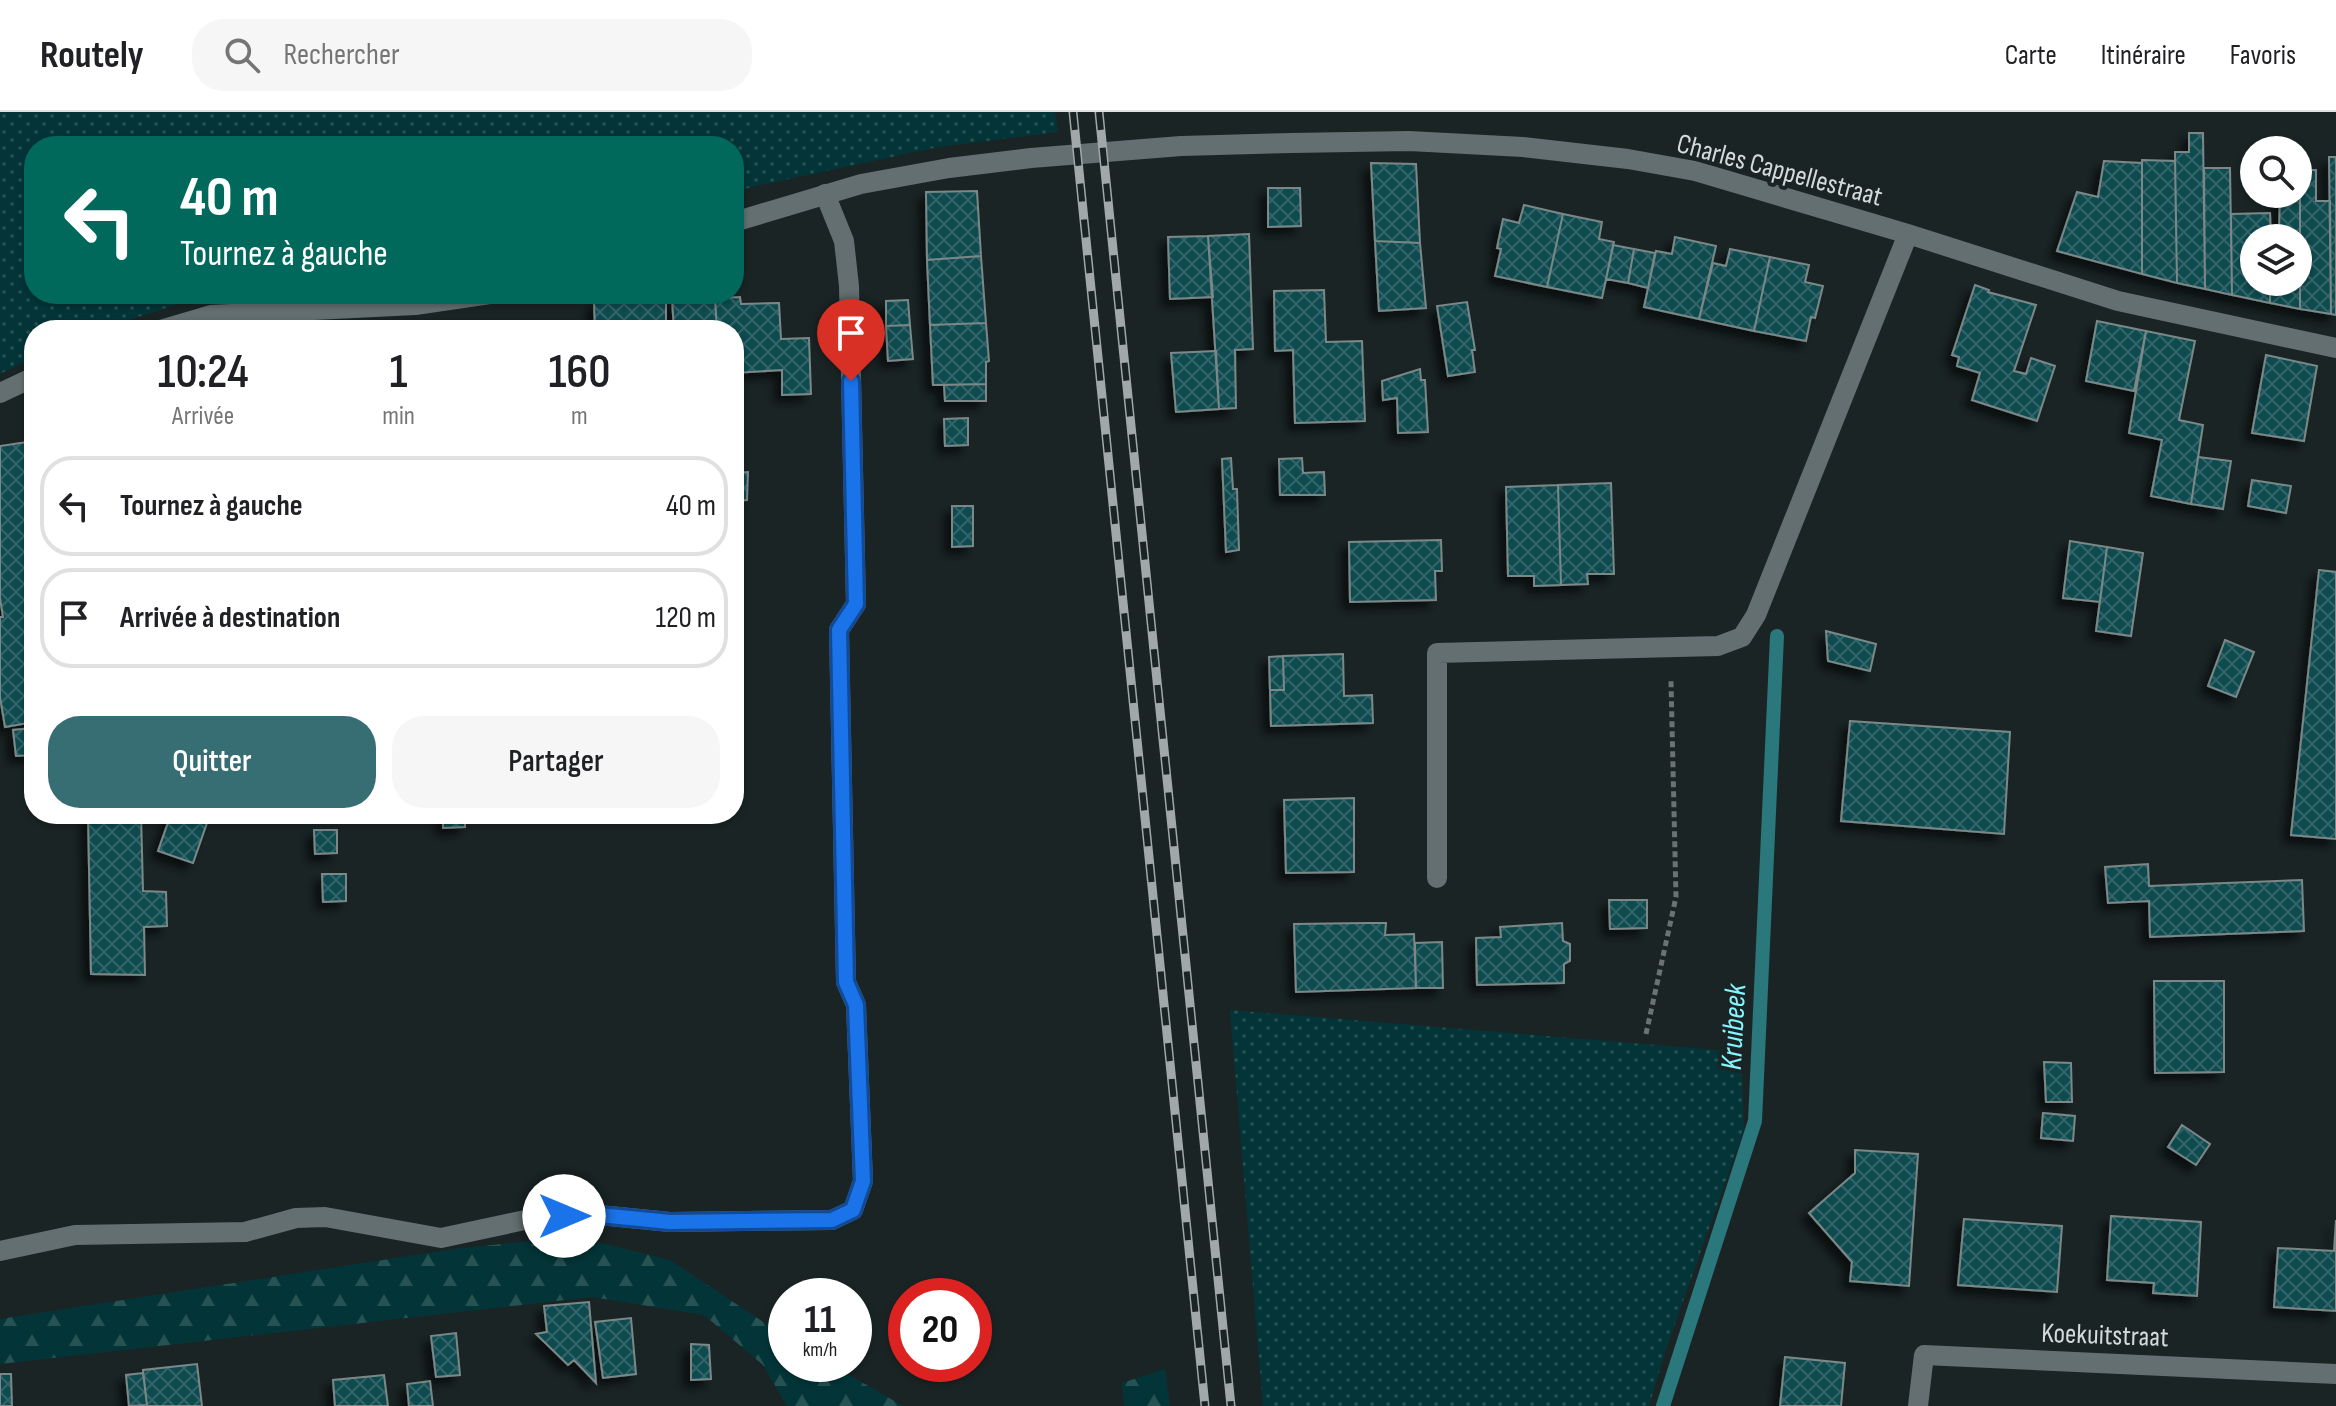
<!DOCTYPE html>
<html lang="fr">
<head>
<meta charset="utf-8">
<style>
  :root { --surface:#fff; --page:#f6f6f6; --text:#202124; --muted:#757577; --line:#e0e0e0; --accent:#366e73 }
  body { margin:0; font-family:"Sofia Sans Condensed",sans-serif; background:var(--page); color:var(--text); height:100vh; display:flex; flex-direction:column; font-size:30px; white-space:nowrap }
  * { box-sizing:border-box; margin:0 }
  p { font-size:26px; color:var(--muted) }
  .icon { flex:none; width:44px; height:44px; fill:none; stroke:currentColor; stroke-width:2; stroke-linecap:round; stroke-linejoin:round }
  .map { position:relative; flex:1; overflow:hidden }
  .side { position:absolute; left:24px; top:208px; width:720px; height:504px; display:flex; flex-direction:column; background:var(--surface); border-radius:32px; box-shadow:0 2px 6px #0004 }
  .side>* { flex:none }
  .banner { position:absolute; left:24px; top:24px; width:720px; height:168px; border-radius:32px; box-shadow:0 2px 6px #0004; background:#00695c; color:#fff; overflow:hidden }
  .fabs { position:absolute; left:2240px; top:24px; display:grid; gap:16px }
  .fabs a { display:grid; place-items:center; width:72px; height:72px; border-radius:50%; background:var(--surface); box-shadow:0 2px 6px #0004; font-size:40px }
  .speed { position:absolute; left:768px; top:1166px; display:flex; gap:16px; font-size:40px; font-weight:700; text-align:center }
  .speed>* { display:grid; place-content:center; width:104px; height:104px; border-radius:50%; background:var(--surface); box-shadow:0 2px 6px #0004; line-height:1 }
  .speed small { font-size:20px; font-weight:400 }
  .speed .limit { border:12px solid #d22; background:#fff; color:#111 }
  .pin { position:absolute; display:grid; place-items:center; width:68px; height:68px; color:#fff; margin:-82px -34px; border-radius:50% 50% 50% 0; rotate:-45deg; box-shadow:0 0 8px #0007 }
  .pin .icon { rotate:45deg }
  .me { position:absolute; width:88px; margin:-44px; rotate:90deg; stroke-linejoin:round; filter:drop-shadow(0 0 6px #0008) }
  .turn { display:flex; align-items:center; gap:28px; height:168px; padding:0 24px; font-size:36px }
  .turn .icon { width:104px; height:104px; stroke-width:2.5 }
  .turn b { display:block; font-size:56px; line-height:68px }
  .eta { display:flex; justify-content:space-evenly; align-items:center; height:136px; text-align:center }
  .eta b { font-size:48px; font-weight:600; line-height:56px }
  .button { display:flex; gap:16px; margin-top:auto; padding:16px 24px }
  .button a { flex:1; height:92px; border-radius:32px; background:var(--accent); color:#fff; font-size:32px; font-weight:600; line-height:92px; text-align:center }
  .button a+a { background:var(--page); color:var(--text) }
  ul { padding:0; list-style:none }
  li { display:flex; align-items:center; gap:24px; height:100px; margin:0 16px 12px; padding:0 8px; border:4px solid var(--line); border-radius:32px }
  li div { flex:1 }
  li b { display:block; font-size:30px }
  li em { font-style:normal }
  header { display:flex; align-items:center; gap:48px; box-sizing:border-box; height:112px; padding:0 40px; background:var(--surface); border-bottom:2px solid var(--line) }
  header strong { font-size:38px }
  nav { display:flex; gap:44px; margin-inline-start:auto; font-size:28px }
  .search { width:560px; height:72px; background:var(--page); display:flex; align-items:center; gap:20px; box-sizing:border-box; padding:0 28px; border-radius:32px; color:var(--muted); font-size:30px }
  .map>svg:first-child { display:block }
  .grass { fill:url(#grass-dots) }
  .forest { fill:url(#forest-firs) }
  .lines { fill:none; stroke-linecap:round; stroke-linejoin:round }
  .stream { stroke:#2a777c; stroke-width:14 }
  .building { fill:url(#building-cross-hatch); stroke:#7b8888; stroke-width:2; filter:url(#shadow) }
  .path { stroke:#6a7273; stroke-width:5; stroke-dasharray:6 4; stroke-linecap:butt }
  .lane { stroke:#636f70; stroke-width:20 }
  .street { stroke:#636f70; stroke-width:20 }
  .rail-casing { stroke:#a1a8a9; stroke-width:9 }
  .rail { stroke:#1a2425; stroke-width:6; stroke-dasharray:18; stroke-linecap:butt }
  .route-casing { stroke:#114b97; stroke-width:20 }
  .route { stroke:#1a73e8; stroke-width:14 }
  .labels { text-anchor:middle; stroke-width:8; stroke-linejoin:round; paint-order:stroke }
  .street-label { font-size:28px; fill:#d4dadb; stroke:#1a2425 }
  .water-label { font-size:30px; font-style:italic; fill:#85f6fe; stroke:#1a2425 }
</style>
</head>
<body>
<header>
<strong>Routely</strong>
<div class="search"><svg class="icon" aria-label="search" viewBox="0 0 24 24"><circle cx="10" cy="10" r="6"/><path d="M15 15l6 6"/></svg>Rechercher</div>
<nav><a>Carte</a><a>Itinéraire</a><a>Favoris</a></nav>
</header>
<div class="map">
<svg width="2336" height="1294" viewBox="0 0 2336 1294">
  <defs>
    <pattern id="grass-dots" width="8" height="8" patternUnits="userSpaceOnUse" patternTransform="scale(2)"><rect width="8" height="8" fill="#033538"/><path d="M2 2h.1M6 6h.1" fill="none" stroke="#275254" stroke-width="1.8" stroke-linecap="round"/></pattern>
    <pattern id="forest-firs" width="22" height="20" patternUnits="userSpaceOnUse" patternTransform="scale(2)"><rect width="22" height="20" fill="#033538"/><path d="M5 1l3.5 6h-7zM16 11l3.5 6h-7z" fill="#275254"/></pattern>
    <pattern id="building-cross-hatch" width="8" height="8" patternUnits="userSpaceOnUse" patternTransform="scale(2)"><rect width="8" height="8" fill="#0f4c50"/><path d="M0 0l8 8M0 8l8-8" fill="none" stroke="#316569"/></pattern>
    <filter id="shadow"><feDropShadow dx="-7" dy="7" stdDeviation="4" flood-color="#0009"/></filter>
  </defs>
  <rect width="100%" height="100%" fill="#1a2425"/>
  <!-- grass -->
  <path class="grass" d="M 0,0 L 1055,0 L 1058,20 L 938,35 L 751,75 L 734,81 L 734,34 L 34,34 L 34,182 L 248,182 L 197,186 L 97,218 L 34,218 L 34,245 L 0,262 Z
    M 1230,898 L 1741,940 L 1744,1018 L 1666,1237 L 1649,1294 L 1263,1294 Z"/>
  <!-- forest -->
  <path class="forest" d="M 577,1125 L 670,1148 L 786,1225 L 786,1252 L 830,1252 L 903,1294 L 787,1294 L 763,1253 L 704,1203 L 592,1185 L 0,1252 L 0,1207 L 461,1136 Z
    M 1165,1257 L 1170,1294 L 1124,1294 L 1122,1271 Z"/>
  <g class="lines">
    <!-- stream -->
    <path class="stream" d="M 1663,1294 L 1755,1009 L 1777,524"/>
  </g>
  <!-- building -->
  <path class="building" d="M 2189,21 L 2203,21 L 2205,177 L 2177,171 L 2175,40 L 2189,40 Z
    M 2329,45 L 2336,45 L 2336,203 L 2331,202 Z
    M 2142,48 L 2175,49 L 2177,171 L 2142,162 Z
    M 2104,49 L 2142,51 L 2142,162 L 2057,139 L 2077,80 L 2098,85 Z
    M 1371,51 L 1416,52 L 1420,131 L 1375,129 Z
    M 2298,52 L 2300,58 L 2300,197 L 2270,191 L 2270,170 L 2298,170 L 2298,126 L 2271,126 L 2271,120 L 2279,120 L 2280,82 L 2298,82 Z
    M 2204,56 L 2230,56 L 2232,183 L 2205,177 Z
    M 2300,58 L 2316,58 L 2316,89 L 2330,89 L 2331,202 L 2300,197 Z
    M 1268,76 L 1300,76 L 1301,114 L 1268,115 Z
    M 977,79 L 981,144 L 927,148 L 926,80 Z
    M 1524,93 L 1563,102 L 1547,175 L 1495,164 L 1501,137 L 1497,136 L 1503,107 L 1519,111 Z
    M 2270,101 L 2271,126 L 2254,126 L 2254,170 L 2270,170 L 2270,191 L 2232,183 L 2231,102 Z
    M 1563,102 L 1602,110 L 1599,127 L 1614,130 L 1602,186 L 1547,175 Z
    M 1249,122 L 1253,237 L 1235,238 L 1236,296 L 1219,297 L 1208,124 Z
    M 1208,124 L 1213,185 L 1170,187 L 1168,125 Z
    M 1675,125 L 1716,134 L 1699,207 L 1644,195 L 1656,139 L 1672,142 Z
    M 1375,129 L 1420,131 L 1426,196 L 1379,199 Z
    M 1613,133 L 1634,137 L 1628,171 L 1606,167 Z
    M 1634,137 L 1655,141 L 1648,176 L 1628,171 Z
    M 1730,137 L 1770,145 L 1754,219 L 1699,207 L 1713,151 L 1726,154 Z
    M 981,144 L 986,211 L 930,213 L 927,148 Z
    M 1770,145 L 1809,153 L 1805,170 L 1823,174 L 1815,206 L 1811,205 L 1806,229 L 1754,219 Z
    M 1975,173 L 1989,178 L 1988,180 L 2036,193 L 2014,259 L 2026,262 L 2031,246 L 2055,254 L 2037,309 L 1972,288 L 1980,261 L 1957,254 L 1959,245 L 1952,243 Z
    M 1324,178 L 1326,230 L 1362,229 L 1365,309 L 1295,311 L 1293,238 L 1275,239 L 1274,179 Z
    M 740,185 L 741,192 L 779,191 L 781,227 L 809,226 L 811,282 L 782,283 L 782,258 L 734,261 L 734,218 L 717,218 L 715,186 Z
    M 715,186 L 717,218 L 674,218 L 672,187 Z
    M 666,188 L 666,218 L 595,218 L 594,190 Z
    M 908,188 L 910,213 L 886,214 L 886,189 Z
    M 1467,190 L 1475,238 L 1472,238 L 1475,260 L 1448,264 L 1437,194 Z
    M 2097,209 L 2146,219 L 2134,279 L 2086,269 Z
    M 986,211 L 989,249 L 986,250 L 986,272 L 933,273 L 930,213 Z
    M 910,213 L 913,247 L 888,249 L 886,214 Z
    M 2146,219 L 2195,229 L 2179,308 L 2203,313 L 2191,392 L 2151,384 L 2162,328 L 2129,321 Z
    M 1216,239 L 1219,297 L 1176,300 L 1171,241 Z
    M 2266,243 L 2317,254 L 2304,329 L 2252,321 Z
    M 1420,257 L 1421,268 L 1425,268 L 1428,320 L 1398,321 L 1397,286 L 1383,288 L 1382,269 Z
    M 986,272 L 986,289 L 945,289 L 944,273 Z
    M 968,306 L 968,333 L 945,334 L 944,307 Z
    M 34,329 L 34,555 L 26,555 L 34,610 L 5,615 L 0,585 L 0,505 L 3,505 L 0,486 L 0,334 Z
    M 2198,345 L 2231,349 L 2223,397 L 2191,392 Z
    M 1231,346 L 1233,377 L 1237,377 L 1239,438 L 1226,440 L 1222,347 Z
    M 1302,346 L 1303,361 L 1324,360 L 1325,383 L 1280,383 L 1279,347 Z
    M 748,360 L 747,388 L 734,389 L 734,361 Z
    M 2252,368 L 2291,374 L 2286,401 L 2248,394 Z
    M 1611,371 L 1614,462 L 1587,462 L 1588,472 L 1561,473 L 1558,373 Z
    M 1558,373 L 1561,473 L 1534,474 L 1534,464 L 1508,464 L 1506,375 Z
    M 952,394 L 973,394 L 973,434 L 952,435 Z
    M 1441,428 L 1442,459 L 1435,459 L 1436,488 L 1350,490 L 1349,430 Z
    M 2070,429 L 2107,435 L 2100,490 L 2063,486 Z
    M 2107,435 L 2143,441 L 2131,524 L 2096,519 Z
    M 2319,458 L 2336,460 L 2336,727 L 2291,723 Z
    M 1826,519 L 1876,532 L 1870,559 L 1828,549 Z
    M 2225,528 L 2254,540 L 2236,585 L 2208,574 Z
    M 1343,542 L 1344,584 L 1372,583 L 1373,611 L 1271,614 L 1270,578 L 1284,578 L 1283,544 Z
    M 1283,544 L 1284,578 L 1270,578 L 1269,545 Z
    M 1850,609 L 2010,620 L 2004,722 L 1841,709 Z
    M 32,616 L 34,643 L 16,644 L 13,618 Z
    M 1354,686 L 1354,760 L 1286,761 L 1284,688 Z
    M 88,702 L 141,702 L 143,779 L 166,780 L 167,814 L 144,815 L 145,863 L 91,862 Z
    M 171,702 L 191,702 L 208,708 L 193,751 L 158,739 Z
    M 443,702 L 465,702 L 465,715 L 443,716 Z
    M 314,718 L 337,718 L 337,741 L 315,742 Z
    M 2148,752 L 2149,774 L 2302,768 L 2304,819 L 2150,825 L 2149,789 L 2108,791 L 2105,755 Z
    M 322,762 L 346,762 L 346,789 L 323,790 Z
    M 1609,788 L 1647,788 L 1647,816 L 1610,817 Z
    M 1368,811 L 1386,811 L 1385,823 L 1414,822 L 1416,876 L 1296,880 L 1294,812 Z
    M 1562,811 L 1563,829 L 1570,832 L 1570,849 L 1564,852 L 1564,871 L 1477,873 L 1476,826 L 1501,825 L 1500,815 Z
    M 1442,830 L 1443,876 L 1416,876 L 1415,831 Z
    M 2154,869 L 2224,869 L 2224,960 L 2155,961 Z
    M 2044,950 L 2071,951 L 2072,990 L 2046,990 Z
    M 2043,1001 L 2075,1004 L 2073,1029 L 2041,1026 Z
    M 2182,1013 L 2210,1032 L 2196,1053 L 2168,1035 Z
    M 1855,1038 L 1918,1042 L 1909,1174 L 1850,1169 L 1852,1150 L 1809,1101 L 1855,1061 Z
    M 2111,1104 L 2201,1110 L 2197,1184 L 2153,1181 L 2154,1171 L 2107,1168 Z
    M 1964,1107 L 2062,1114 L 2057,1180 L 1958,1173 Z
    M 2336,1108 L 2336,1199 L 2274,1195 L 2278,1136 L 2334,1139 Z
    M 589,1190 L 596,1271 L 574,1248 L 568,1253 L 536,1222 L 547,1220 L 544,1194 Z
    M 631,1206 L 636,1262 L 603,1266 L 595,1210 Z
    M 456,1221 L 460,1263 L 436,1265 L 431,1224 Z
    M 691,1232 L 709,1233 L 711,1267 L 691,1268 Z
    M 1785,1245 L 1845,1251 L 1841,1294 L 1780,1294 Z
    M 197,1252 L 202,1294 L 138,1294 L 147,1293 L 143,1258 Z
    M 143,1261 L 147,1293 L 129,1294 L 126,1263 Z
    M 0,1262 L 11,1262 L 12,1294 L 0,1294 Z
    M 384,1263 L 388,1294 L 335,1294 L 333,1268 Z
    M 430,1269 L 433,1294 L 409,1294 L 407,1272 Z"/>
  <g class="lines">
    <!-- path -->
    <path class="path" d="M 1646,922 L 1676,785 L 1671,569"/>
    <!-- lane -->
    <path class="lane" d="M 0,1139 L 75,1123 L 245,1120 L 296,1106 L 325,1105 L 441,1126 L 539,1105 L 589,1102 L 670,1110 L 832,1108 L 853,1098 L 863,1069 L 856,893 L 846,870 L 839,518 L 856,492 L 849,174 L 844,129 L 825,82"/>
    <!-- street -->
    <path class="street" d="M 734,110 L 861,72 L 949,56 L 1031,46 L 1181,34 L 1292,31 L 1409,29 L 1523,35 L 1628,47 L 1695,59 L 1908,122 L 2118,189 L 2336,236
      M 160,218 L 211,203 L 415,193 L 490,182
      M 0,281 L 34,265
      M 1437,766 L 1437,541 L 1718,534 L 1742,525 L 1756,503 L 1908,122
      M 1918,1294 L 1924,1243 L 2336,1262"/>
    <!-- rail casing -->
    <g class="rail-casing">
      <path id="rail" d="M 1073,0 L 1205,1294
        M 1099,0 L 1231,1294"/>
    </g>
    <!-- rail -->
    <use href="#rail" class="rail"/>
  </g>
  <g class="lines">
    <!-- route casing -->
    <g class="route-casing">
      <path id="route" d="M 564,1104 L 589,1102 L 670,1110 L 832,1108 L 853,1098 L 863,1069 L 856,893 L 846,870 L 839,518 L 856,492 L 851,269"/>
    </g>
    <!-- route -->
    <use href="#route" class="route"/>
  </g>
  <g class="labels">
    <!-- street labels -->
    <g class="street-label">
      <text transform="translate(1780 57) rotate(15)" y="10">Charles Cappellestraat</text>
      <text transform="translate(2105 1222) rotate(2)" y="10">Koekuitstraat</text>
    </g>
    <!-- water labels -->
    <g class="water-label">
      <text transform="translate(1733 915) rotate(-87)" y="10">Kruibeek</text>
    </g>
  </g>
</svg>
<div class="fabs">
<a><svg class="icon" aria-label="search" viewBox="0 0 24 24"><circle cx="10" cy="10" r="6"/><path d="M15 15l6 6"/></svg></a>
<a><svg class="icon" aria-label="layers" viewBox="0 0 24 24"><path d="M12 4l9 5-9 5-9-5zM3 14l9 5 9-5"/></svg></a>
</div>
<div class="speed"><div>11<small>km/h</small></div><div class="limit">20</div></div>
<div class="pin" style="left:851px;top:269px;background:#d93025"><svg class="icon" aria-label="arrive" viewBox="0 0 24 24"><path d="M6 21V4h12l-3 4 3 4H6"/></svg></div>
<svg class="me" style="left:564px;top:1104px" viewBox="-20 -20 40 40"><circle r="19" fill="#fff"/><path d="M0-13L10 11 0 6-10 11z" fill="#1a73e8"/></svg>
<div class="banner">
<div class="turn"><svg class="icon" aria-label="left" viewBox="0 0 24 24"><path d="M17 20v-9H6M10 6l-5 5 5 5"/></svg><div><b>40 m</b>Tournez à gauche</div></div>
</div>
<section class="side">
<div class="eta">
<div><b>10:24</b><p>Arrivée</p></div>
<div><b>1</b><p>min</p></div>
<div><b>160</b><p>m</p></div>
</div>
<ul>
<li><svg class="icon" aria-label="left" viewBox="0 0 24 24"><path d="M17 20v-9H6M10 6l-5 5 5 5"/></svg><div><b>Tournez à gauche</b></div><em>40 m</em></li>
<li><svg class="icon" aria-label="arrive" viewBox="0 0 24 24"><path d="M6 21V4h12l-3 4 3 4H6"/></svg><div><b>Arrivée à destination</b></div><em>120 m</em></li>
</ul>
<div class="button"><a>Quitter</a><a>Partager</a></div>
</section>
</div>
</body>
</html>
